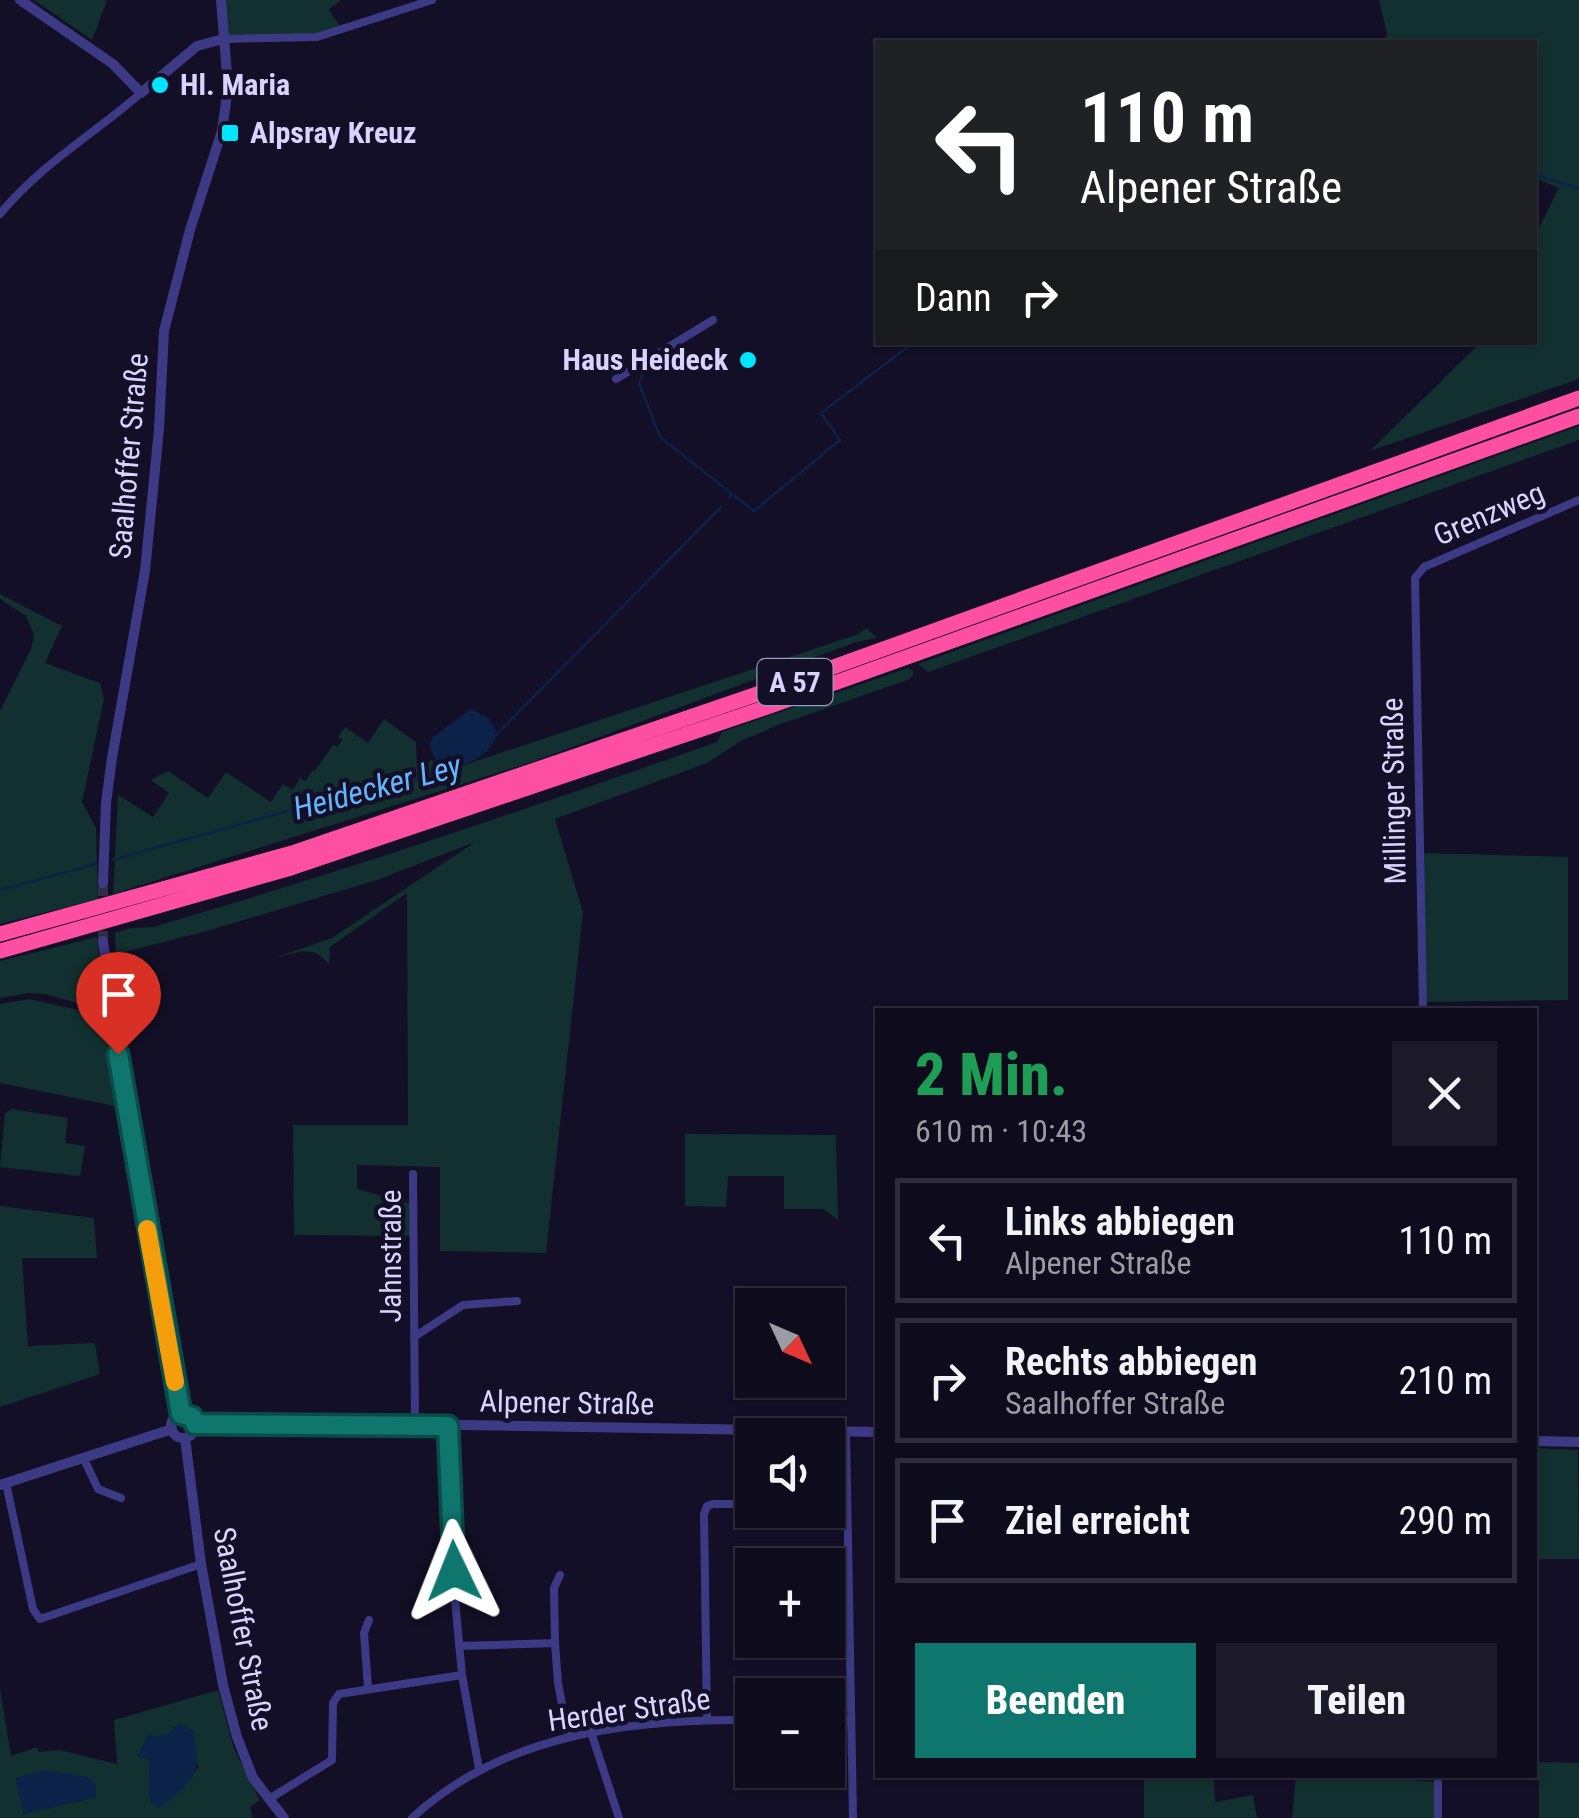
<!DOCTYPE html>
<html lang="de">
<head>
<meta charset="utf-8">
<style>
  :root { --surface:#0e0b1c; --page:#1c1929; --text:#f1f3f6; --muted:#9b9ba3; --line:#2e2b3b; --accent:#0f766e }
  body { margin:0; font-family:"Roboto Condensed",sans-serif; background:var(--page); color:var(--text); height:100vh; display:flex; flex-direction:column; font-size:38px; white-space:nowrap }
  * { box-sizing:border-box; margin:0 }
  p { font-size:32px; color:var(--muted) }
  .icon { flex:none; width:55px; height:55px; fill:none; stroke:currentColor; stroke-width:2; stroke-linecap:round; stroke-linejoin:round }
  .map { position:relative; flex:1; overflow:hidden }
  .side { position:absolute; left:875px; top:1008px; width:662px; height:770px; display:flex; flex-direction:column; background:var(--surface); border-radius:0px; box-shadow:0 2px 8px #0004,0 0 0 2px var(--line) }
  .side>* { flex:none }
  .top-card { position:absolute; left:875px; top:40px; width:662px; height:305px; border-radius:0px; box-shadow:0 2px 8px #0004,0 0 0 2px var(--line); background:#202124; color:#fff; overflow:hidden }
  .needle { width:65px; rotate:134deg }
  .controls { position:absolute; left:735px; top:1288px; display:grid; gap:20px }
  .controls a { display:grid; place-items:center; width:110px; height:110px; border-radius:0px; background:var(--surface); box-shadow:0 2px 8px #0004,0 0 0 2px var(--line); font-size:50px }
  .pin { position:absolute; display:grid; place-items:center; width:85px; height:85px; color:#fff; margin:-102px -42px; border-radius:50% 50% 50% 0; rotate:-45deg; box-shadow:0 0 10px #0007 }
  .pin .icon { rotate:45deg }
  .me { position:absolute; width:110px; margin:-55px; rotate:358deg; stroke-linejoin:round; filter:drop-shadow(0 0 8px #0008) }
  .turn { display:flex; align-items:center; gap:35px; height:210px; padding:0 40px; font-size:45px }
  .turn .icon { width:130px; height:130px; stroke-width:2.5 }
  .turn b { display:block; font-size:70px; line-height:85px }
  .then { display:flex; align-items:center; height:95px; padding:0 40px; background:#0003; gap:20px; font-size:38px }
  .round { display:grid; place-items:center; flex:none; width:105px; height:105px; border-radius:0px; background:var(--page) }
  .head { display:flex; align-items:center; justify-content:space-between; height:170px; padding:0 40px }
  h1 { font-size:60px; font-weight:800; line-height:75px; color:#1e9e55 }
  .primary-button { display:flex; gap:20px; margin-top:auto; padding:20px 40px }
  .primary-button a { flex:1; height:115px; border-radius:0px; background:var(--accent); color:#fff; font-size:40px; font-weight:800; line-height:115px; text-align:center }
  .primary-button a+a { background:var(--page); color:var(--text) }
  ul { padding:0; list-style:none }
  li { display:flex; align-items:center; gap:30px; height:125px; margin:0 20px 15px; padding:0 20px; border:5px solid var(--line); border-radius:0px }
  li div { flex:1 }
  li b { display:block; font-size:38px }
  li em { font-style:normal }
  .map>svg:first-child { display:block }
  .green { fill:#12302f; fill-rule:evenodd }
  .water { fill:#0c2248 }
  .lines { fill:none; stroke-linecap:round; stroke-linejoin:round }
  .stream { stroke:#0c2248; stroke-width:2.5 }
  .tertiary-tunnel { stroke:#312d47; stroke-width:10; stroke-dasharray:10 5; stroke-linecap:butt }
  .minor { stroke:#3d3a85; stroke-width:8 }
  .tertiary { stroke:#3d3a85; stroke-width:10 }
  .motorway { stroke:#ff4fa3; stroke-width:15 }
  .route-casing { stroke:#0a4d48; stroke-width:25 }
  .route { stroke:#0f766e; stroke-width:18 }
  .slow { stroke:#f59e0b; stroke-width:18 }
  .poi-dot { fill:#00e5ff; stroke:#130f26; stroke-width:4 }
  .labels { text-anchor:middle; stroke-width:9; stroke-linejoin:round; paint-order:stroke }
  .shield { fill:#130f26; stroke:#9e99be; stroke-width:2.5 }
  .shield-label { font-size:28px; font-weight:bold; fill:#d9d4ff }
  .poi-label { font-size:30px; font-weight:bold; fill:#d9d4ff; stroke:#130f26; text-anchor:start }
  .street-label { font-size:30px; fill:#d9d4ff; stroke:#130f26 }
  .water-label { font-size:32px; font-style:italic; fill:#62b6ff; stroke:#130f26 }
</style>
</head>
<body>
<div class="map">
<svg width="1579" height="1818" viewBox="0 0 1579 1818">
  <rect width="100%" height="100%" fill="#130f26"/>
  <!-- green -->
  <path class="green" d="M 34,0 L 107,0 L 92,40 Z
    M 221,0 L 341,0 L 329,9 L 342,30 L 317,37 L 223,39 Z
    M 1379,0 L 1579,0 L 1579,379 L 1370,451 L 1480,343 L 1535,342 L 1535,236 L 1559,188 L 1535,178 L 1535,42 L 1385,42 L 1387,34 Z
    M 1579,426 L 1579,440 L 928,672 L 918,664 Z
    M 0,594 L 62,626 L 45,663 L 100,683 L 104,699 L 82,802 L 96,828 L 98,899 L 0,924 L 0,711 L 31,649 L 34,635 L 26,616 L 0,599 Z
    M 866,628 L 877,638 L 856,642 L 532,762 L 113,894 L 118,795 L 153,817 L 169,793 L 151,780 L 168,771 L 208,798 L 226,772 L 271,802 L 283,784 L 293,790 L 300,778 L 305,781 L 313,770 L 315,771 L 333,745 L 337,747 L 342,740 L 338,737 L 345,727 L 368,743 L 384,719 L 416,742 L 417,765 L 433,760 L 440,773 L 859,634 Z
    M 908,668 L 914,672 L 910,679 L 778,725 L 741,741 L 707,763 L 555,819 L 583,912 L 546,1253 L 440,1251 L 440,1167 L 357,1165 L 357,1189 L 411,1204 L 411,1236 L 294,1235 L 293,1125 L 408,1125 L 407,893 L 330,947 L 329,965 C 314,943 298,953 274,958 L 332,938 L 475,842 L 377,880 L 207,931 L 116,954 L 115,933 L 132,928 L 153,927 C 343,872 530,808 717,742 L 722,732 Z
    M 1420,853 L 1568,857 L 1568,1000 L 1423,1002 Z
    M 97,937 L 103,1007 L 98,1009 L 45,994 L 29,993 L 0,998 L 0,961 Z
    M 29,999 L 96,1014 L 105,1021 L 120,1107 L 0,1083 L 0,1004 Z
    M 12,1109 L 68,1118 L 65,1143 L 85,1146 L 80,1176 L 0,1167 L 5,1113 Z
    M 685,1134 L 836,1135 L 838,1220 L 823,1209 L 784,1209 L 784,1176 L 728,1176 L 726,1207 L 685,1206 Z
    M 0,1206 L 94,1218 L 97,1258 L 22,1258 L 28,1346 L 95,1343 L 100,1374 L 0,1407 Z
    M 1535,1448 L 1578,1450 L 1579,1559 L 1535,1559 Z
    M 0,1689 L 11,1756 L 37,1747 L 39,1752 L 59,1750 L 117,1764 L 114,1720 L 218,1690 L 234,1749 L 260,1800 L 250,1807 L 253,1818 L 0,1818 ZM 167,1735 L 199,1766 L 180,1791 L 149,1798 L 150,1759 L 138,1756 L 143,1749 ZM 16,1778 L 96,1797 L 24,1814 Z
    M 1539,1762 L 1579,1763 L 1579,1818 L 1539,1818 Z
    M 1144,1775 L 1214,1775 L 1215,1802 L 1253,1795 L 1257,1818 L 1144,1818 Z
    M 1296,1775 L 1350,1775 L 1438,1782 L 1438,1818 L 1292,1818 Z"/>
  <!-- water -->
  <path class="water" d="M 470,709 L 487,717 L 496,730 C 491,759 464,763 439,770 L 430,746 L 432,738 Z
    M 179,1723 L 194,1731 C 201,1779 196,1777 160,1808 L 154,1806 L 149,1798 L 150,1760 L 137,1757 L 147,1736 L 167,1735 Z
    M 44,1770 L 88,1777 L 96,1784 L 96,1797 L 24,1814 L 16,1778 Z"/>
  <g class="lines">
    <!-- stream -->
    <path class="stream" d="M 1535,174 L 1579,189
      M 683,350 L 644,372 L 639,383 L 660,437 L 732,494
      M 729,497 L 732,494 L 754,511 L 840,440 L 821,413 L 914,342
      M 464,763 C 480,758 489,750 496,735 L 721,507
      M 112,860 L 313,804 C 358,804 401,786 442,769
      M 0,890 L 96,864"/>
    <!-- tertiary-tunnel -->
    <path class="tertiary-tunnel" d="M 103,941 L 103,883"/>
    <!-- minor -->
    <path class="minor" d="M 223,39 L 317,37 L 432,0
      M 0,214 C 40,165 94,134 141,93
      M 616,379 L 713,320
      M 1423,1010 L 1415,578 L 1424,567 L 1579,500
      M 413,1174 L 415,1425
      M 414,1337 L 463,1305 L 517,1301
      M 447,1426 L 455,1599 L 462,1675 L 479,1769
      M 846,1431 L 853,1818
      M 83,1457 L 98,1489 L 121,1498
      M 6,1483 L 33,1609 L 40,1619 L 201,1564
      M 828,1505 L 845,1505
      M 555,1643 L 554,1588 L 560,1575
      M 459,1646 L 555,1643 L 558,1683 L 568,1736
      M 368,1688 L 364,1633 L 369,1620
      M 707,1720 L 704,1514 L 707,1506 L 713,1504 L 752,1504
      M 828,1721 L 849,1722
      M 591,1732 L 619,1818
      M 1438,1775 L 1438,1818
      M 269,1799 L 332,1760 L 333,1703 L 339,1694 L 462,1675
      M 412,1818 C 504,1733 632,1719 752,1720"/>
    <!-- tertiary -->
    <path class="tertiary" d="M 20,0 L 113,64 L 141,93 L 197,46 L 223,39
      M 103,883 L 106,803 L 112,758 L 145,571 L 159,429 L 164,331 L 190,230 L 222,131 L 228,87 L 221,0
      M 103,941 L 118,1054 L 181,1414
      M171 1426a12 12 0 1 1 24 0a12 12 0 1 1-24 0Z
      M 195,1424 L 229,1421 L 878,1432
      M 185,1438 L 201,1564 L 223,1685 L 237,1737 L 253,1778 L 284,1818
      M 1535,1441 L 1579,1442
      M 0,1485 L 172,1429"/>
    <!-- motorway -->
    <path class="motorway" d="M 0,934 L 292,853 L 775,688 L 1579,398
      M 0,951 L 291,868 L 776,704 L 1579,416"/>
  </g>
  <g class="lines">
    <!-- route casing -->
    <g class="route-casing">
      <path id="route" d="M 118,1054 L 181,1414 L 192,1417 L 195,1424 L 448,1426 L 454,1571"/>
    </g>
    <!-- route -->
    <use href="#route" class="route"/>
    <!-- slow -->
    <path class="slow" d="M 147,1229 L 175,1382"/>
  </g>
  <!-- markers -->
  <g class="poi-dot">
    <circle cx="160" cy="85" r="10"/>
    <rect x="220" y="123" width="20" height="20" rx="5"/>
    <circle cx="748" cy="360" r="10"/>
  </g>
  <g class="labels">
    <!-- shield labels -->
    <rect class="shield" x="757.5" y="659" width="75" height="46" rx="8"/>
    <g class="shield-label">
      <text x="795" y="692">A 57</text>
    </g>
    <!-- poi labels -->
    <g class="poi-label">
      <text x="180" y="95">Hl. Maria</text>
      <text x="250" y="143">Alpsray Kreuz</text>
      <text x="728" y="370" text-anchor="end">Haus Heideck</text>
    </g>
    <!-- street labels -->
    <g class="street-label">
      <text transform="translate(129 456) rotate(-85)" y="10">Saalhoffer Straße</text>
      <text transform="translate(1489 514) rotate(-23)" y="10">Grenzweg</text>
      <text transform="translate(1394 791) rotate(-91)" y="10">Millinger Straße</text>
      <text transform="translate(391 1256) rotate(-90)" y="10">Jahnstraße</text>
      <text transform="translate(567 1403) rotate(1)" y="10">Alpener Straße</text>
      <text transform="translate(243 1629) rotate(79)" y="10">Saalhoffer Straße</text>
      <text transform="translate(629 1710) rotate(-8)" y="10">Herder Straße</text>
    </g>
    <!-- water labels -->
    <g class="water-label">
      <text transform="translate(377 787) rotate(-15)" y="11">Heidecker Ley</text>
    </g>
  </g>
</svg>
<div class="controls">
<a><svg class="needle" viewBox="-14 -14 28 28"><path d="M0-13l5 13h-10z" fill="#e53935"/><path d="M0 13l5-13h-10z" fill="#9b9ba3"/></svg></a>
<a><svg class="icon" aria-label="sound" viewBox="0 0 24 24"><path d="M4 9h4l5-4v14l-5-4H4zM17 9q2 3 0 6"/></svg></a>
<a>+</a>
<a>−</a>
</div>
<div class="pin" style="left:118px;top:1054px;background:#d93025"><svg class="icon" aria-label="arrive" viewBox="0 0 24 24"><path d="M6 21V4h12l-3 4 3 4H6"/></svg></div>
<svg class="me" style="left:454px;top:1571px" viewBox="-20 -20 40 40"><path d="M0-17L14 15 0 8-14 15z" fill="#0f766e" stroke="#fff" stroke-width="4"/></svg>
<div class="top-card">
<div class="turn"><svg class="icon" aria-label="left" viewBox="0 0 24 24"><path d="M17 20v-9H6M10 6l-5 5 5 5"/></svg><div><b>110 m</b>Alpener Straße</div></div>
<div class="then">Dann<svg class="icon" aria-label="right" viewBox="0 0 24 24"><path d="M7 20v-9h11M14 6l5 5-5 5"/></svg></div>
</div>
<section class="side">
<div class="head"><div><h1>2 Min.</h1><p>610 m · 10:43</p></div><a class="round"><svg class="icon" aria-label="close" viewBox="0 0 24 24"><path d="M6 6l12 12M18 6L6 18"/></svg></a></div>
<ul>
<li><svg class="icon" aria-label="left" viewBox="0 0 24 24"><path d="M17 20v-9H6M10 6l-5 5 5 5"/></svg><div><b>Links abbiegen</b><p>Alpener Straße</p></div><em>110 m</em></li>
<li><svg class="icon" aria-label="right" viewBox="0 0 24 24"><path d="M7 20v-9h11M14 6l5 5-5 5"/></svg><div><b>Rechts abbiegen</b><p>Saalhoffer Straße</p></div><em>210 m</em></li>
<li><svg class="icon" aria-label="arrive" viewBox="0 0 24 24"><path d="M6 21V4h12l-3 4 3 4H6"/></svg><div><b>Ziel erreicht</b></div><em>290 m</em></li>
</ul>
<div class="primary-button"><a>Beenden</a><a>Teilen</a></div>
</section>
</div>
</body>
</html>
